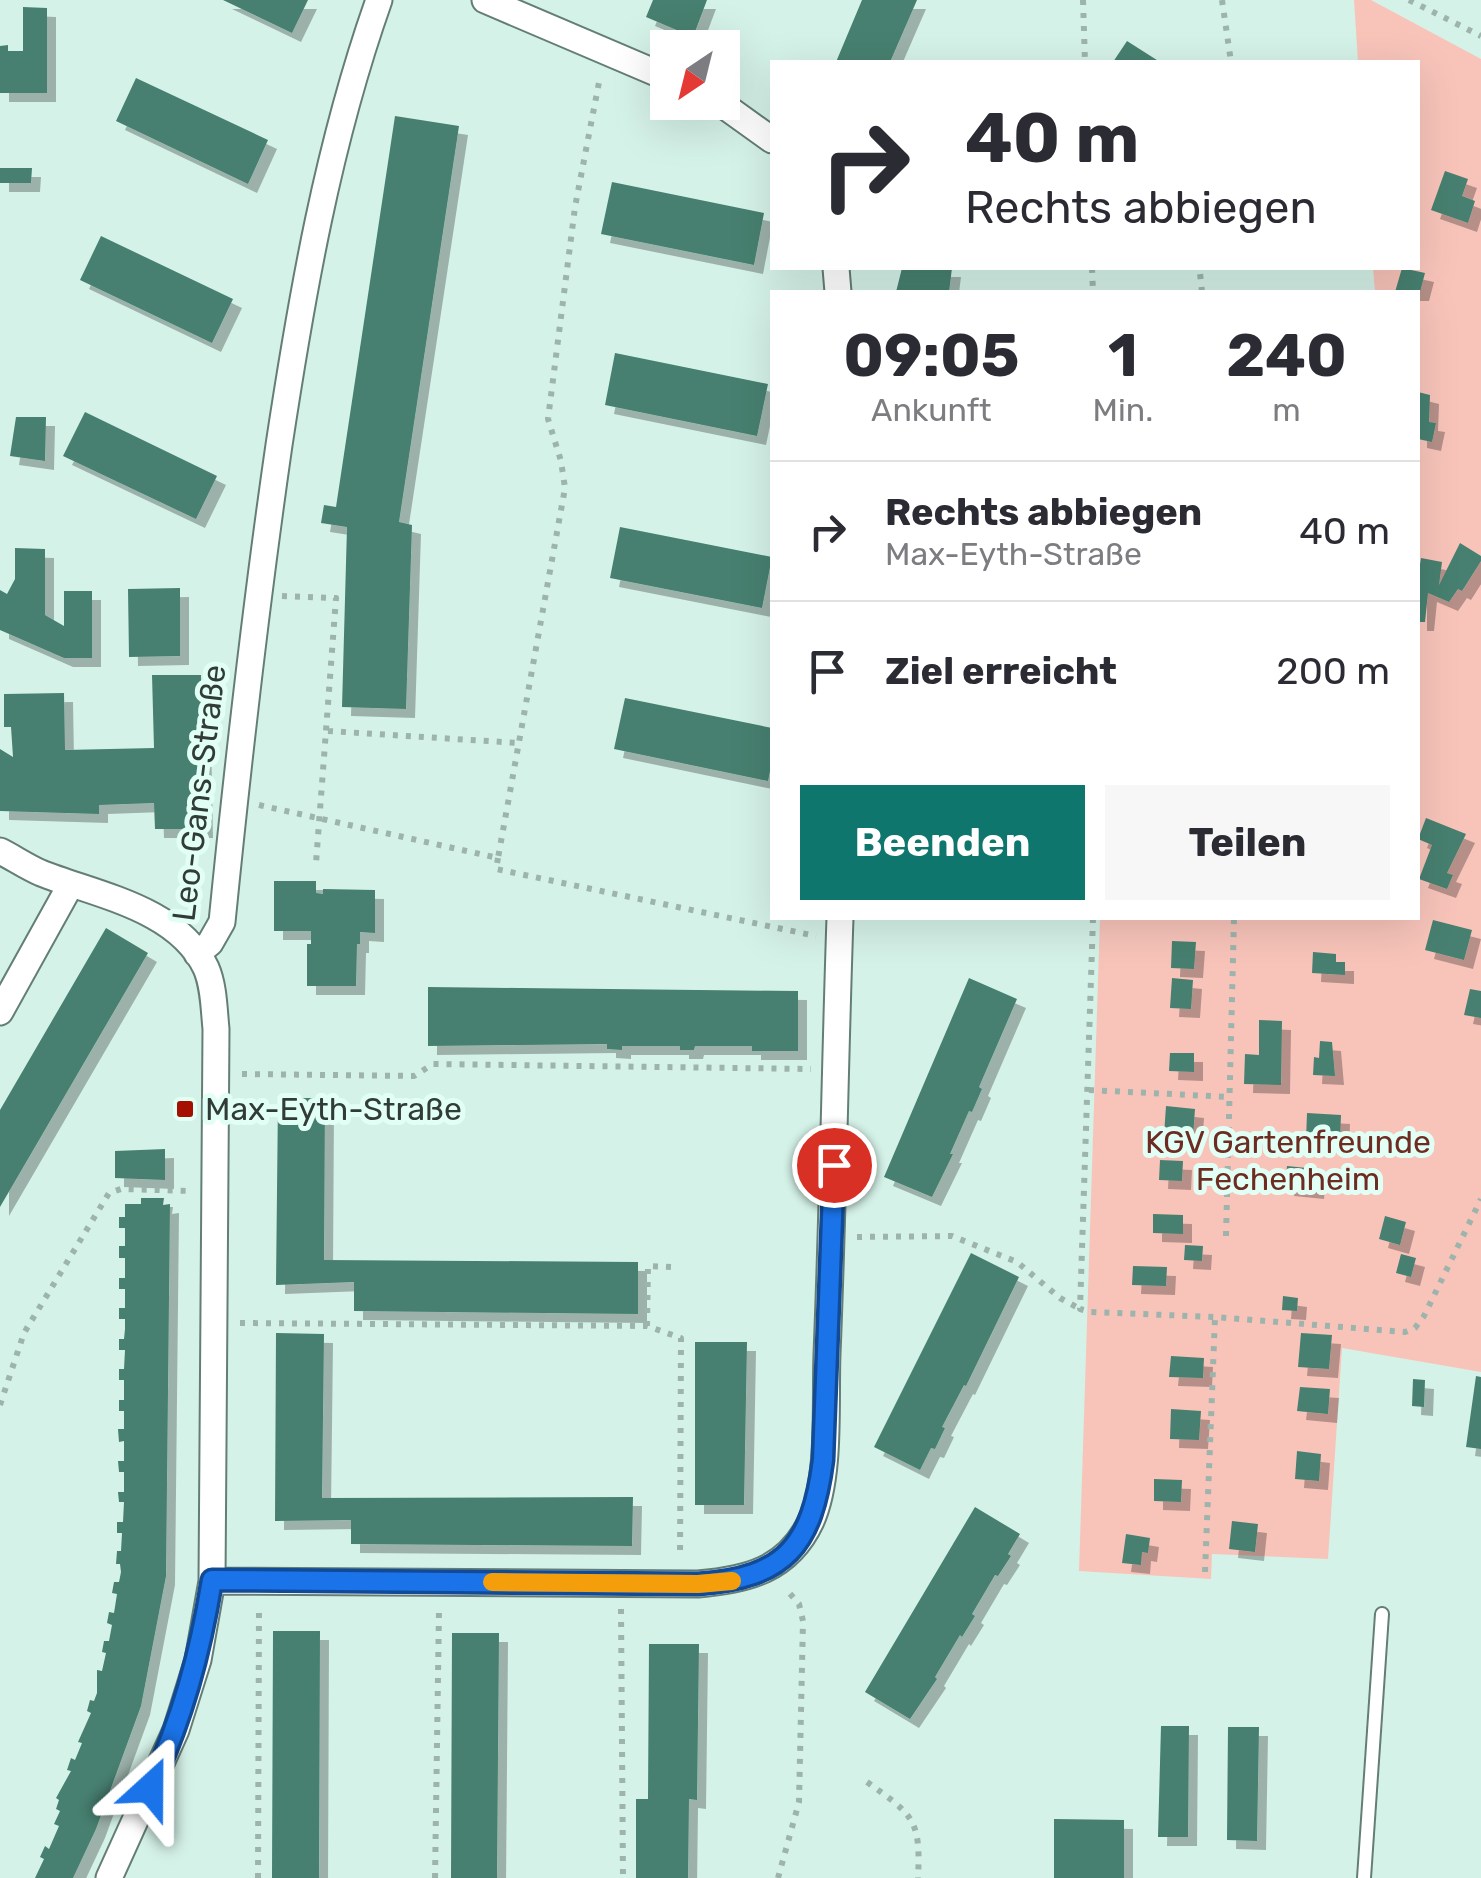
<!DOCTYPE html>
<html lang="de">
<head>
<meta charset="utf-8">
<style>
  :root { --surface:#fff; --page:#f7f7f7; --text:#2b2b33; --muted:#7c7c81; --line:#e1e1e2; --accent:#0f766e }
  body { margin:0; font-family:Rubik,sans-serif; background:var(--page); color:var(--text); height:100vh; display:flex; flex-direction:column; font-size:38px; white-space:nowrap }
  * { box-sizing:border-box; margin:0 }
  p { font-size:32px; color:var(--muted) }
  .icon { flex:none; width:55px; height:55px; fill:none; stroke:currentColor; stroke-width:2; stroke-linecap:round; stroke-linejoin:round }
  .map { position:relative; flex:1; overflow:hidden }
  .side { position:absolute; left:770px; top:290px; width:650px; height:630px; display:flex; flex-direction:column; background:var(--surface); border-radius:0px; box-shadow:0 10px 40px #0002 }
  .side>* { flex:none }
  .top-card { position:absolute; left:770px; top:60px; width:650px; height:210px; border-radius:0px; box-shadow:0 10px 40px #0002; background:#fff; color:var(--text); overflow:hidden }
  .needle { width:65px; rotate:215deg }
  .fabs { position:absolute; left:650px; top:30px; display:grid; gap:20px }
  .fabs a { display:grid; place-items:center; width:90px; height:90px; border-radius:0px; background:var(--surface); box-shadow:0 10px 40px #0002; font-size:50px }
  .pin { position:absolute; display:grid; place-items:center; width:85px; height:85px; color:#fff; margin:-42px; border:5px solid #fff; border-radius:50%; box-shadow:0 2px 10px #0007 }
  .me { position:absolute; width:110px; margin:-55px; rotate:24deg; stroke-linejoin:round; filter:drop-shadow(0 0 8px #0008) }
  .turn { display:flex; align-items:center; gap:35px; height:210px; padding:0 30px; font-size:45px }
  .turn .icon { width:130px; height:130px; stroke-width:2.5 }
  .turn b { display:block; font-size:70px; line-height:85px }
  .eta { display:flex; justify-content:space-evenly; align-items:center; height:170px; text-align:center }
  .eta b { font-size:60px; font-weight:700; line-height:70px }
  .button { display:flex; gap:20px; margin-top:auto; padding:20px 30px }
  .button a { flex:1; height:115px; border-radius:0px; background:var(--accent); color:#fff; font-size:40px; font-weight:700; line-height:115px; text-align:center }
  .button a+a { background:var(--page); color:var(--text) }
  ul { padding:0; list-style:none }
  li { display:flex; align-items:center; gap:30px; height:140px; padding:0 30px; border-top:2px solid var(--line) }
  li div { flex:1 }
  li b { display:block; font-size:38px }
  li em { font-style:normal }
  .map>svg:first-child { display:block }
  .green { fill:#f8c4ba }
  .building { fill:#47806f; filter:url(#shadow) }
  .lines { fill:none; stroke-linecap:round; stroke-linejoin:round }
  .lane-casing { stroke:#647e75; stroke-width:16 }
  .street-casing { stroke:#647e75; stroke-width:29 }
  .path { stroke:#9db4ad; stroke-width:6; stroke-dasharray:5 8; stroke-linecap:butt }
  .lane { stroke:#fff; stroke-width:12 }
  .street { stroke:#fff; stroke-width:25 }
  .route-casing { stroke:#114b97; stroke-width:25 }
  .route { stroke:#1a73e8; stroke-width:18 }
  .slow { stroke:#f59e0b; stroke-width:18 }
  .poi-dot { fill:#a40f00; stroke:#e2fff5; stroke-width:4 }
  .labels { text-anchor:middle; stroke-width:10; stroke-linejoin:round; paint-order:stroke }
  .street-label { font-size:32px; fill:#313c39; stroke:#e2fff5 }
  .poi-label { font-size:32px; fill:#313c39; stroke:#e2fff5; text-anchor:start }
  .park-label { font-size:32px; fill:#6d2b21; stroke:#e2fff5 }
</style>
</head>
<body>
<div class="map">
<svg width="1481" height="1878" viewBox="0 0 1481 1878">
  <defs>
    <filter id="shadow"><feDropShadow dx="9" dy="9" stdDeviation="0" flood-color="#0004"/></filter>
  </defs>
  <rect width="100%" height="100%" fill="#d5f2e8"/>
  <!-- green -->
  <path class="green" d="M 1354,0 L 1371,0 L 1481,59 L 1481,1372 L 1342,1348 L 1328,1559 L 1212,1554 L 1211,1579 L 1079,1571 L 1100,918 L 1418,918 L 1418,292 L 1375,292 L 1373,268 L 1418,268 L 1418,62 L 1358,62 Z"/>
  <!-- building -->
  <path class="building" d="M 223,0 L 308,0 L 292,33 Z
    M 653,0 L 707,0 L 693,37 L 646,17 Z
    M 862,0 L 917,0 L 890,62 L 836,62 Z
    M 23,7 L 47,8 L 47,93 L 0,93 L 0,46 L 8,45 L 8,51 L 23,51 Z
    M 1127,41 L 1160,62 L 1113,62 Z
    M 136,78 L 268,140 L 248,184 L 116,121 Z
    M 395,116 L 459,126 L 399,522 L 412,525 L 406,709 L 342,707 L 347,527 L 321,523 L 324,505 L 336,507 Z
    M 0,168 L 32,168 L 31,183 L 0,183 Z
    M 1445,171 L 1468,179 L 1462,196 L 1475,201 L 1468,223 L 1431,210 Z
    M 612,182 L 764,213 L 754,265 L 601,234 Z
    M 101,236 L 233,299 L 212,343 L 80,280 Z
    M 902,268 L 952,268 L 949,292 L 896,292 Z
    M 1402,268 L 1425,273 L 1420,292 L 1395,292 Z
    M 615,353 L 768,384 L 757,436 L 605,405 Z
    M 1418,392 L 1430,395 L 1429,422 L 1436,423 L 1432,442 L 1418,439 Z
    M 85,412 L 217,476 L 196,519 L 63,456 Z
    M 16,417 L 46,417 L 45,461 L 10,456 Z
    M 620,527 L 772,557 L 762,608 L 610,578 Z
    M 1460,543 L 1481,556 L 1481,561 L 1462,591 L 1458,589 L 1449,602 L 1428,593 L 1425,622 L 1418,622 L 1418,577 L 1421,558 L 1442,562 L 1439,585 Z
    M 15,548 L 45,549 L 45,615 L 64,626 L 64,591 L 92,591 L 92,658 L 64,658 L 0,630 L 0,590 L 7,594 L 15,579 Z
    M 180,588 L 180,656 L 129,657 L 128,589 Z
    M 152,675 L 201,675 L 204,829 L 155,829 L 154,803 L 99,805 L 99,814 L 0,811 L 0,749 L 13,757 L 11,727 L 4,727 L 4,694 L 64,693 L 65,750 L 154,748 Z
    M 625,698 L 772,728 L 772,761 L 768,781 L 614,749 Z
    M 1426,818 L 1466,834 L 1447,873 L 1453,875 L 1447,889 L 1419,879 L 1432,845 L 1418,839 Z
    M 274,881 L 316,881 L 316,893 L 323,894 L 323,889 L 375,890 L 375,933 L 360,932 L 360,944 L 357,944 L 356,986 L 307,986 L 307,944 L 311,944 L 311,931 L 274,931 Z
    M 1433,920 L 1472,930 L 1464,960 L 1425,950 Z
    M 106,928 L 148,953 L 0,1207 L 0,1110 Z
    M 1172,941 L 1196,942 L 1194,969 L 1171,968 Z
    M 1313,952 L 1336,954 L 1336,962 L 1345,962 L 1345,975 L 1312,973 Z
    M 969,978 L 1017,999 L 979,1087 L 982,1089 L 972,1112 L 969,1111 L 950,1154 L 953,1154 L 932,1197 L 884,1177 Z
    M 1172,978 L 1193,980 L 1191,1009 L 1170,1008 Z
    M 428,987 L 798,991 L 798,1051 L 752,1051 L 752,1046 L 695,1046 L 694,1050 L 680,1050 L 680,1046 L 622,1046 L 622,1050 L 607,1049 L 607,1044 L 428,1046 Z
    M 1470,989 L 1481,991 L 1481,1018 L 1464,1015 Z
    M 1259,1020 L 1282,1021 L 1281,1085 L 1244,1084 L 1245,1054 L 1259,1055 Z
    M 1320,1041 L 1332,1042 L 1335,1076 L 1313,1075 L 1314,1057 L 1319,1058 Z
    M 1170,1053 L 1194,1053 L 1194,1072 L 1169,1071 Z
    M 278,1098 L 325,1098 L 324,1260 L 638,1262 L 638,1314 L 354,1311 L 354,1282 L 276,1285 Z
    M 1166,1106 L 1195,1109 L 1193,1137 L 1164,1135 Z
    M 1307,1113 L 1341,1115 L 1340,1141 L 1306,1140 Z
    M 165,1149 L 165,1180 L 115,1178 L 115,1151 Z
    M 1160,1160 L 1183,1161 L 1182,1181 L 1159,1180 Z
    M 1287,1166 L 1317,1169 L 1315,1190 L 1285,1187 Z
    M 141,1198 L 164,1198 L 163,1205 L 170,1204 L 166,1576 L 141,1706 L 96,1829 L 73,1878 L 35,1878 L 44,1859 L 40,1857 L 45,1846 L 49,1849 L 59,1826 L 54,1824 L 60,1811 L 56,1809 L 59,1800 L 56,1798 L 71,1771 L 67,1770 L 71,1758 L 75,1760 L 82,1743 L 78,1742 L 91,1713 L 87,1711 L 90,1700 L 94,1701 L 97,1693 L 97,1670 L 102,1671 L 106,1653 L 102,1652 L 104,1641 L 109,1641 L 112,1625 L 107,1623 L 109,1612 L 114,1613 L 117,1594 L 112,1593 L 114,1582 L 119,1582 L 121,1572 L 120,1564 L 116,1564 L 117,1551 L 121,1551 L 122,1533 L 117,1533 L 117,1522 L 123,1522 L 124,1502 L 119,1502 L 118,1492 L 124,1492 L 124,1472 L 119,1472 L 118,1461 L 124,1461 L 124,1441 L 119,1442 L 118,1429 L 124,1429 L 124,1411 L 119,1411 L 119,1400 L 124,1400 L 124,1380 L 119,1380 L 119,1369 L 124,1369 L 125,1350 L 119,1350 L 119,1339 L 124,1339 L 125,1329 L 125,1319 L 119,1319 L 119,1308 L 125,1308 L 125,1289 L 119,1289 L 119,1278 L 125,1278 L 125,1258 L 119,1258 L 119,1246 L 125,1246 L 125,1228 L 119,1228 L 119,1217 L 125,1217 L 125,1204 L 141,1204 Z
    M 1153,1214 L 1183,1215 L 1183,1234 L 1153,1233 Z
    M 1385,1216 L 1406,1222 L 1400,1245 L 1379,1239 Z
    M 1185,1245 L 1203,1246 L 1202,1261 L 1184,1260 Z
    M 971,1253 L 1019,1277 L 966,1386 L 964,1385 L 942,1427 L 945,1428 L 935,1449 L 931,1448 L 920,1470 L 874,1447 Z
    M 1401,1254 L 1416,1258 L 1411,1277 L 1396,1273 Z
    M 1133,1266 L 1167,1267 L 1166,1286 L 1132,1285 Z
    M 1283,1296 L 1298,1298 L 1297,1311 L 1282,1310 Z
    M 276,1333 L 324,1334 L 322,1498 L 633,1497 L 632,1546 L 351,1544 L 351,1520 L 275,1521 Z
    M 1301,1333 L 1332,1335 L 1329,1369 L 1298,1367 Z
    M 695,1342 L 747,1342 L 744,1505 L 695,1505 Z
    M 1171,1356 L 1204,1358 L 1203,1378 L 1169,1377 Z
    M 1476,1376 L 1481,1377 L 1481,1449 L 1466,1447 Z
    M 1413,1379 L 1425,1380 L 1424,1407 L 1412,1406 Z
    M 1300,1387 L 1330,1389 L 1328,1414 L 1297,1411 Z
    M 1171,1409 L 1201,1411 L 1199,1440 L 1170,1439 Z
    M 1297,1451 L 1321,1454 L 1319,1481 L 1295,1479 Z
    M 1154,1479 L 1182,1480 L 1181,1502 L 1154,1501 Z
    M 975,1507 L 1020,1534 L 1008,1554 L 1011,1556 L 998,1576 L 995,1575 L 972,1614 L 975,1616 L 962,1637 L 960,1635 L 935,1677 L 937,1679 L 910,1719 L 865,1692 Z
    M 1232,1521 L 1258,1524 L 1255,1552 L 1229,1549 Z
    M 1126,1534 L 1150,1538 L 1148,1553 L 1142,1552 L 1141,1565 L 1122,1563 Z
    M 273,1631 L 320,1631 L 319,1878 L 272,1878 Z
    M 452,1633 L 499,1633 L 497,1878 L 451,1878 Z
    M 649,1644 L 699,1644 L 697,1800 L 689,1799 L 688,1878 L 636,1878 L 636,1799 L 648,1799 Z
    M 1161,1726 L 1189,1726 L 1188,1837 L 1158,1837 Z
    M 1228,1727 L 1259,1727 L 1257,1841 L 1227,1840 Z
    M 1054,1819 L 1124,1820 L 1124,1878 L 1054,1878 Z"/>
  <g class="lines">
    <!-- lane casing -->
    <g class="lane-casing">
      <path id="lane" d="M 1364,1878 L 1382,1614"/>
    </g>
    <!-- street casing -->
    <g class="street-casing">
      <path id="street" d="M 485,0 L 668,78
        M 719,102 L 772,140
        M 836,268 L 838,292
        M 0,851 C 14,858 27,867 41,873 C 96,895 178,908 206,968 C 214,986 214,1010 216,1029 L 212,1581 L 198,1660 L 176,1730 L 109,1878
        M 197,954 L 210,943 L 222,922 C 238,762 256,604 279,445 C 302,294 328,144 379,0
        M 0,1012 L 71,884
        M 212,1581 L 698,1584 C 747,1580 788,1570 811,1521 C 831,1477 825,1402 827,1354 C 833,1208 835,1063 840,918"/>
    </g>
    <!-- path -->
    <path class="path" d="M 1083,0 L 1085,62
      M 1222,0 L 1231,62
      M 1409,0 L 1481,36
      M 1092,268 L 1093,292
      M 1202,292 L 1200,273 L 1203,268
      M 282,596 L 336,598 L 316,863
      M 328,731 L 519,743
      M 259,805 L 498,858 L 565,488 L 561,461 L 548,419 L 575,207 L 600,77
      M 498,858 L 496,869 L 816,936
      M 1093,918 L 1080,1309 L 1091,1312 L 1215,1317 L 1405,1332 L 1415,1328 L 1424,1316 L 1481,1199
      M 242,1074 L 414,1076 L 433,1064 L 811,1069
      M 1089,1090 L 1230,1097
      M 1226,1236 L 1234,918
      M 857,1237 L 952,1236 L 1017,1262 L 1060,1298 L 1080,1309
      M 240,1323 L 647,1326 L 681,1338 L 680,1558
      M 647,1326 L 648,1266 L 673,1267
      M 0,1405 L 24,1333 L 109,1193 L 121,1189 L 190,1191
      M 1205,1572 L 1215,1317
      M 621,1609 L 623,1878
      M 867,1782 C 913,1815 921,1819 918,1878
      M 258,1878 L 259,1606
      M 435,1878 L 439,1609
      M 778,1878 L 799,1802 L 803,1621 L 799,1604 L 785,1588"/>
    <!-- lane -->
    <use href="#lane" class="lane"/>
    <!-- street -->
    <use href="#street" class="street"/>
  </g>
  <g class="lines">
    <!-- route casing -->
    <g class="route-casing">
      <path id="route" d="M 150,1788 C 182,1720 200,1654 212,1580 L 698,1584 C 786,1578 812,1545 823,1460 L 834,1165"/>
    </g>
    <!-- route -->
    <use href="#route" class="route"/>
    <!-- slow -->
    <path class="slow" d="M 492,1582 L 698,1584 L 732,1581"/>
  </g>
  <!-- markers -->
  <rect class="poi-dot" x="175" y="1099" width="20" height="20" rx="5"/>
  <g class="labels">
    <!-- street labels -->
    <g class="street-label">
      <text transform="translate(199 793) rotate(-83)" y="11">Leo-Gans-Straße</text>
    </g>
    <!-- poi labels -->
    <g class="poi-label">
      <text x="205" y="1120">Max-Eyth-Straße</text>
    </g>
    <!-- park labels -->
    <g class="park-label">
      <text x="1288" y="1153">KGV Gartenfreunde<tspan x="1288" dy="37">Fechenheim</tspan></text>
    </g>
  </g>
</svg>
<div class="fabs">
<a><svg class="needle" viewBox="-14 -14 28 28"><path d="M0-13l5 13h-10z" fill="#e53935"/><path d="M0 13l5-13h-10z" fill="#7c7c81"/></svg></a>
</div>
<div class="pin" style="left:834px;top:1165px;background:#d93025"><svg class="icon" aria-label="arrive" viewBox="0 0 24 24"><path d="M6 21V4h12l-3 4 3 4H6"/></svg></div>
<svg class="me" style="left:150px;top:1788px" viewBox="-20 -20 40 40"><path d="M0-17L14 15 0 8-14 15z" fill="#1a73e8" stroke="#fff" stroke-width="4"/></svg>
<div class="top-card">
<div class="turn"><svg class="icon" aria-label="right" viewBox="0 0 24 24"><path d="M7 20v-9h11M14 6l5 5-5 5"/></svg><div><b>40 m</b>Rechts abbiegen</div></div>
</div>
<section class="side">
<div class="eta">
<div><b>09:05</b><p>Ankunft</p></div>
<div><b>1</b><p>Min.</p></div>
<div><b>240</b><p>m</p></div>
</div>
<ul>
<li><svg class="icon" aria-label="right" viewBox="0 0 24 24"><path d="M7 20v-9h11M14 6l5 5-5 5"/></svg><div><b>Rechts abbiegen</b><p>Max-Eyth-Straße</p></div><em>40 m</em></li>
<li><svg class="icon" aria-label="arrive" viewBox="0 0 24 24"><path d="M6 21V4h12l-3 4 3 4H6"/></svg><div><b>Ziel erreicht</b></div><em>200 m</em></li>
</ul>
<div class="button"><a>Beenden</a><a>Teilen</a></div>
</section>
</div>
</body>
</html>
